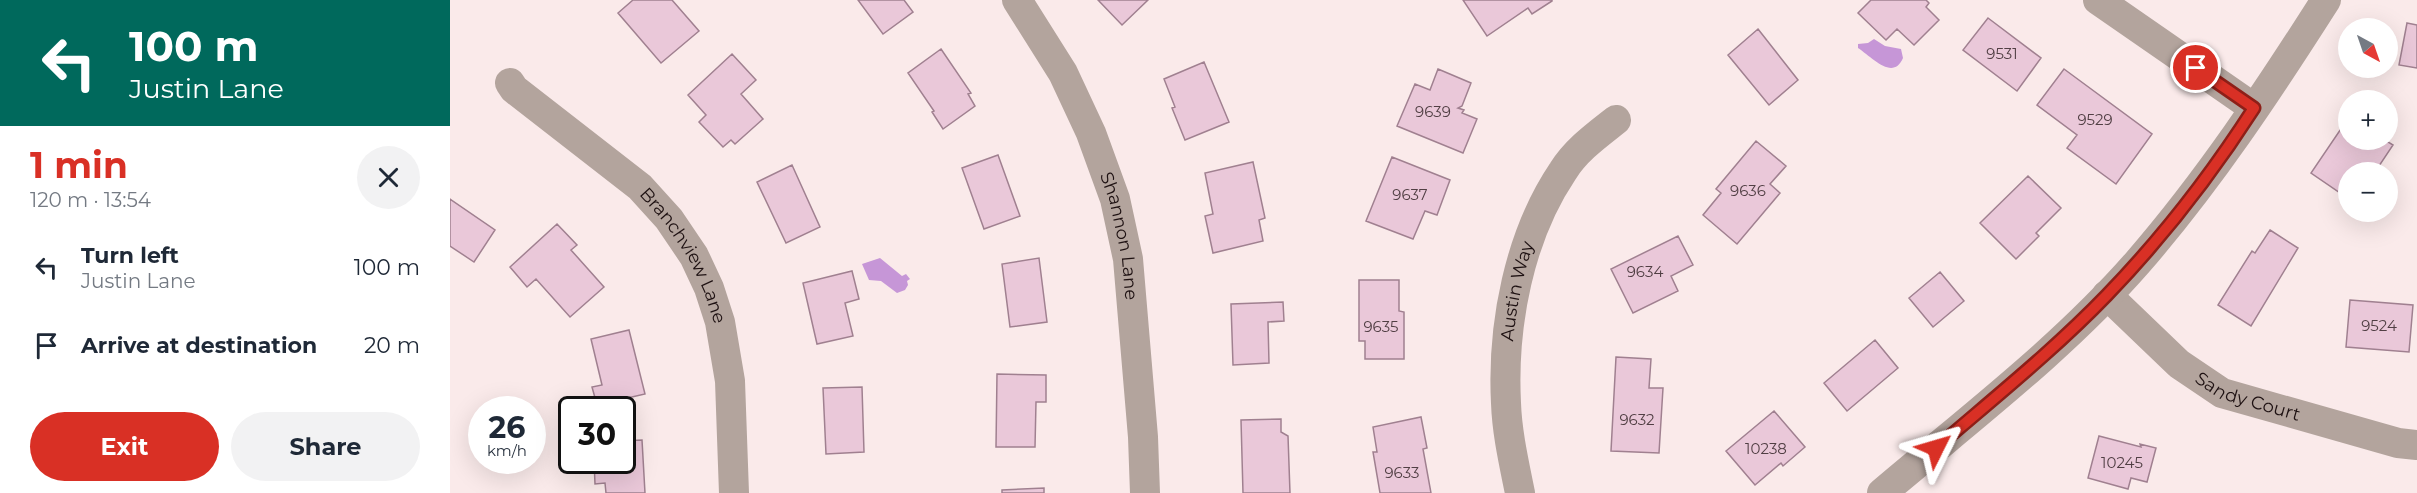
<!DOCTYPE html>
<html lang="en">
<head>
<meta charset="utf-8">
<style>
  :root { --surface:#fff; --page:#f2f2f3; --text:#1f2937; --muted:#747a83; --accent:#d93025 }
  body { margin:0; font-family:Montserrat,sans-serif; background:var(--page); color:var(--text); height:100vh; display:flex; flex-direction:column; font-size:22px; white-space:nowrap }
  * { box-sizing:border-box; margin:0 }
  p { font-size:20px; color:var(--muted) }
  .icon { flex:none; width:33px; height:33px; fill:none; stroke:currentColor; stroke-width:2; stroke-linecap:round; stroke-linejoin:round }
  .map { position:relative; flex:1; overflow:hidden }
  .drawer { display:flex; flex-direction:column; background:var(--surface); width:450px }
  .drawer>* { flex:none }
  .hud { background:#00695c; color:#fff; overflow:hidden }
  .needle { width:39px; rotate:140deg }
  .tools { position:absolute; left:1888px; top:18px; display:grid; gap:12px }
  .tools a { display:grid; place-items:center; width:60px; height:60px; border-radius:50%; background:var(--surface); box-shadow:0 6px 24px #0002; font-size:30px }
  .speed { position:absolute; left:18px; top:396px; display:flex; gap:12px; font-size:30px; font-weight:700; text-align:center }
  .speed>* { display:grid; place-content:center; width:78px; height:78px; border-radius:50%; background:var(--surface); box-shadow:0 6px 24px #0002; line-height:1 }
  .speed small { font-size:15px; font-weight:400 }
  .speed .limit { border:3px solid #111; border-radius:9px; background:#fff; color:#111 }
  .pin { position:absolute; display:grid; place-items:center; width:51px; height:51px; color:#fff; margin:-26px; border:3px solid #fff; border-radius:50%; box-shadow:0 2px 6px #0007 }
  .me { position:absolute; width:66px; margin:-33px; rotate:50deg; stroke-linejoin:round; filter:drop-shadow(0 0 4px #0008) }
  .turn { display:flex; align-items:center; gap:21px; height:126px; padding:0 30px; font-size:27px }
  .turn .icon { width:78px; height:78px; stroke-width:2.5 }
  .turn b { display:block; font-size:42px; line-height:51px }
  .round { display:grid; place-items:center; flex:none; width:63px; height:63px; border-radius:32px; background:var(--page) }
  .overview { display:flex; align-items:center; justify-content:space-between; height:102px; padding:0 30px }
  h1 { font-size:36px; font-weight:700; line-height:45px; color:var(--accent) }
  .primary-button { display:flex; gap:12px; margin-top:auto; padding:12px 30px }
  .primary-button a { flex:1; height:69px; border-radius:36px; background:var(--accent); color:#fff; font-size:24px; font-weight:700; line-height:69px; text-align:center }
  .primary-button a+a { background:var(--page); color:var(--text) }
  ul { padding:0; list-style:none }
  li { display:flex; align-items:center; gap:18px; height:78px; padding:0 30px }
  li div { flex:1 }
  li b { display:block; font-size:22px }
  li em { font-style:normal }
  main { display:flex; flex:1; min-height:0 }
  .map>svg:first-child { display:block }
  .water { fill:#c696d7 }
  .building { fill:#eac8d9; stroke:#a08090; stroke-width:1.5 }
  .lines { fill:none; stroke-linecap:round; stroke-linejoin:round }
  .minor { stroke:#b3a49d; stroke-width:30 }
  .route-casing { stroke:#8d1f18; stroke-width:15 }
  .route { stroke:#d93025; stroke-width:10 }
  .labels { text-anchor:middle; stroke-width:6; stroke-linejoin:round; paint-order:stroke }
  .number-label { font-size:15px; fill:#513f44 }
  .street-label { font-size:18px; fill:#1e1112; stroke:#faeaea }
</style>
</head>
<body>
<main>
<section class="drawer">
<div class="hud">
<div class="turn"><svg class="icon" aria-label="left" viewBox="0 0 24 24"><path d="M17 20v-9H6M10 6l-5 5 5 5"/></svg><div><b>100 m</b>Justin Lane</div></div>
</div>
<div class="overview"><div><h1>1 min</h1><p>120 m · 13:54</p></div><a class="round"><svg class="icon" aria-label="close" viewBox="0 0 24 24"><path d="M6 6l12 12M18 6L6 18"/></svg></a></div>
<ul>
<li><svg class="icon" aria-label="left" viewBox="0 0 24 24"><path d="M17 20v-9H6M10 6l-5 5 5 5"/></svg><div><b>Turn left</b><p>Justin Lane</p></div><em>100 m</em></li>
<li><svg class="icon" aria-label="arrive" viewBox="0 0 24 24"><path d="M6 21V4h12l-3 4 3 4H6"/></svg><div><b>Arrive at destination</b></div><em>20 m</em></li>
</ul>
<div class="primary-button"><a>Exit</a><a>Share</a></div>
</section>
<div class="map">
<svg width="1967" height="493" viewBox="0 0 1967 493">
  <rect width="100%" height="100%" fill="#faeaea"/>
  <!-- water -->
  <path class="water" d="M 1424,39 L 1435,46 L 1451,49 L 1453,58 C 1443,81 1423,58 1408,48 L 1408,44 L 1418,43 Z
    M 430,258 L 452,276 L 456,274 L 460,279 L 457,281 L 458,285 L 455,290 L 447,293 L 431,281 L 419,280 L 412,264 Z"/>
  <!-- building -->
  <path class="building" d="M 183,0 L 222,0 L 249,31 L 211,63 L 168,13 Z
    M 408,0 L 454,0 L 463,12 L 433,34 Z
    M 648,0 L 698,0 L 672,25 Z
    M 1013,0 L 1102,0 L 1102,1 L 1082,14 L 1078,8 L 1037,36 Z
    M 1421,0 L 1476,0 L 1479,3 L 1476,7 L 1489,20 L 1464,45 L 1447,29 L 1436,40 L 1408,13 Z
    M 1538,18 L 1591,58 L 1567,91 L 1513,50 Z
    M 1957,23 L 1967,25 L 1967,68 L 1949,65 Z
    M 1308,29 L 1348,80 L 1319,105 L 1278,55 Z
    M 491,49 L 521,93 L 518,94 L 525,106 L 493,129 L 482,112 L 484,111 L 458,73 Z
    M 282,54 L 306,80 L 291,94 L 313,119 L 285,144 L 281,140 L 273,147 L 249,122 L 256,115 L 238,95 Z
    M 754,62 L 779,122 L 735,140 L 722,108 L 725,107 L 714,79 Z
    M 988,69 L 1021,83 L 1012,106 L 1008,108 L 1014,110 L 1012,113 L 1027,119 L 1013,153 L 947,126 L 965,84 L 980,90 Z
    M 1614,69 L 1702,134 L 1666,184 L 1617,148 L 1627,135 L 1587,105 Z
    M 1899,117 L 1899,140 L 1935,140 L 1943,145 L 1925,172 L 1899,172 L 1899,199 L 1861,173 Z
    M 1306,141 L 1336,166 L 1320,184 L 1330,193 L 1287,244 L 1253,215 L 1271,193 L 1266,189 Z
    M 548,155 L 570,216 L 534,229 L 512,168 Z
    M 942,157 L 1000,180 L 987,215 L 975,211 L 963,239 L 916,221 Z
    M 803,162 L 815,218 L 809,220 L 813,241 L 763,253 L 755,216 L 763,214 L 755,173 Z
    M 342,165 L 370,227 L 336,243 L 307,182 Z
    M 1578,176 L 1611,208 L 1586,233 L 1589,236 L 1566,259 L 1530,223 Z
    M 0,199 L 45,230 L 24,262 L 0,246 Z
    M 107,224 L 127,245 L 121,250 L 154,287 L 120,317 L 86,279 L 77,287 L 60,267 Z
    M 1820,230 L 1848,248 L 1801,326 L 1768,305 L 1802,251 L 1805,253 Z
    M 1228,236 L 1243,265 L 1221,276 L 1228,291 L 1183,313 L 1161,269 Z
    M 589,258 L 597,322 L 560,327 L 552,264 Z
    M 402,271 L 409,299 L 395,303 L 403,336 L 367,344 L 353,283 Z
    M 1490,272 L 1514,301 L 1483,327 L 1459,298 Z
    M 909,280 L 949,280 L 949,311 L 954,312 L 954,359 L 915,359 L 915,341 L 909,341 Z
    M 1900,300 L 1963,305 L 1959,352 L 1896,347 Z
    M 833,302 L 834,321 L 818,322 L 819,363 L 783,365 L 781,304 Z
    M 179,330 L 195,394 L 147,405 L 142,387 L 152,385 L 141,339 Z
    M 1425,340 L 1448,368 L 1397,411 L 1374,383 Z
    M 1166,357 L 1201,359 L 1199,388 L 1213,388 L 1209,453 L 1161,451 Z
    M 547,374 L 596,375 L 596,402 L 586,402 L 585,447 L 546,447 Z
    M 412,387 L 414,452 L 376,454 L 373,388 Z
    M 1324,411 L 1355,447 L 1333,466 L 1331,463 L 1305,485 L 1276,451 Z
    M 971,417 L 977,448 L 973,449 L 981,493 L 930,493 L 923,452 L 927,452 L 923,427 Z
    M 831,419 L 831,432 L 838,436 L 840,493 L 793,493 L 791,420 Z
    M 1649,436 L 1691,447 L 1690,444 L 1706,448 L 1697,482 L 1681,478 L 1678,489 L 1638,478 Z
    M 192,440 L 195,493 L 156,493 L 155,483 L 145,484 L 144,460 L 172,460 L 172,441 Z
    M 594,488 L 594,493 L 552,493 L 552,490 Z"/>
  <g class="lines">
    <!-- minor -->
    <g class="minor">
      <path id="s1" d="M 567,0 L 613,73 L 641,133 L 665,199 L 678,259 L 693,437 L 695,493"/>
      <path d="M 1648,0 L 1804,108"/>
      <path id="s2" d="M 60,83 L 64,89 L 190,187 L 219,219 L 244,256 L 259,288 L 270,322 L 280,381 L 284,493"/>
      <path id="s3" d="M 1657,295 L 1729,364 L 1772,393 L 1948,443 L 1967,445"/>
      <path id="s4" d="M 1070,493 C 1064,463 1057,433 1056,403 C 1052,325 1069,236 1113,171 C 1126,150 1147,135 1166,120"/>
      <path d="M 1432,493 C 1519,419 1613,348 1688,262 C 1759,180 1818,91 1876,0"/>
    </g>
  </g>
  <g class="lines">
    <!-- route casing -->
    <g class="route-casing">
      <path id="route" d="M 1486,448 C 1544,398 1604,350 1657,295 C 1712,238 1761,175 1804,108 L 1746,68"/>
    </g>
    <!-- route -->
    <use href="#route" class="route"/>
  </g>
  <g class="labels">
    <!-- number labels -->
    <g class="number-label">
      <text x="1552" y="59">9531</text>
      <text x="983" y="117">9639</text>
      <text x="1645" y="125">9529</text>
      <text x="1298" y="196">9636</text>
      <text x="960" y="200">9637</text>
      <text x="1195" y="277">9634</text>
      <text x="1929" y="331">9524</text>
      <text x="931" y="332">9635</text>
      <text x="1187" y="425">9632</text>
      <text x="1316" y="454">10238</text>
      <text x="1672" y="468">10245</text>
      <text x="952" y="478">9633</text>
    </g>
    <!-- street labels -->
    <g class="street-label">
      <text dy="6" stroke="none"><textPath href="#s1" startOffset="260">Shannon Lane</textPath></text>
      <text dy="6" stroke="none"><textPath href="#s2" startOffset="249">Branchview Lane</textPath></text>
      <text dy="6" stroke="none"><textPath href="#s4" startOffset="204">Austin Way</textPath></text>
      <text dy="6" stroke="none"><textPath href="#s3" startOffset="177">Sandy Court</textPath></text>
    </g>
  </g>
</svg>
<div class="tools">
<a><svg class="needle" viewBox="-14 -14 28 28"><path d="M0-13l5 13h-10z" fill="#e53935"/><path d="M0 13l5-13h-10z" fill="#747a83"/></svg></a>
<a>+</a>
<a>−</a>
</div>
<div class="speed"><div>26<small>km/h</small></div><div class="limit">30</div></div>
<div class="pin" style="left:1746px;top:68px;background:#d93025"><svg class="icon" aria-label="arrive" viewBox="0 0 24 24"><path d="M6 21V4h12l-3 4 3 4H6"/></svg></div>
<svg class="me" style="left:1486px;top:448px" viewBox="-20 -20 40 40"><path d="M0-17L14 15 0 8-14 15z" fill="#d93025" stroke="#fff" stroke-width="4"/></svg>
</div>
</main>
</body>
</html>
